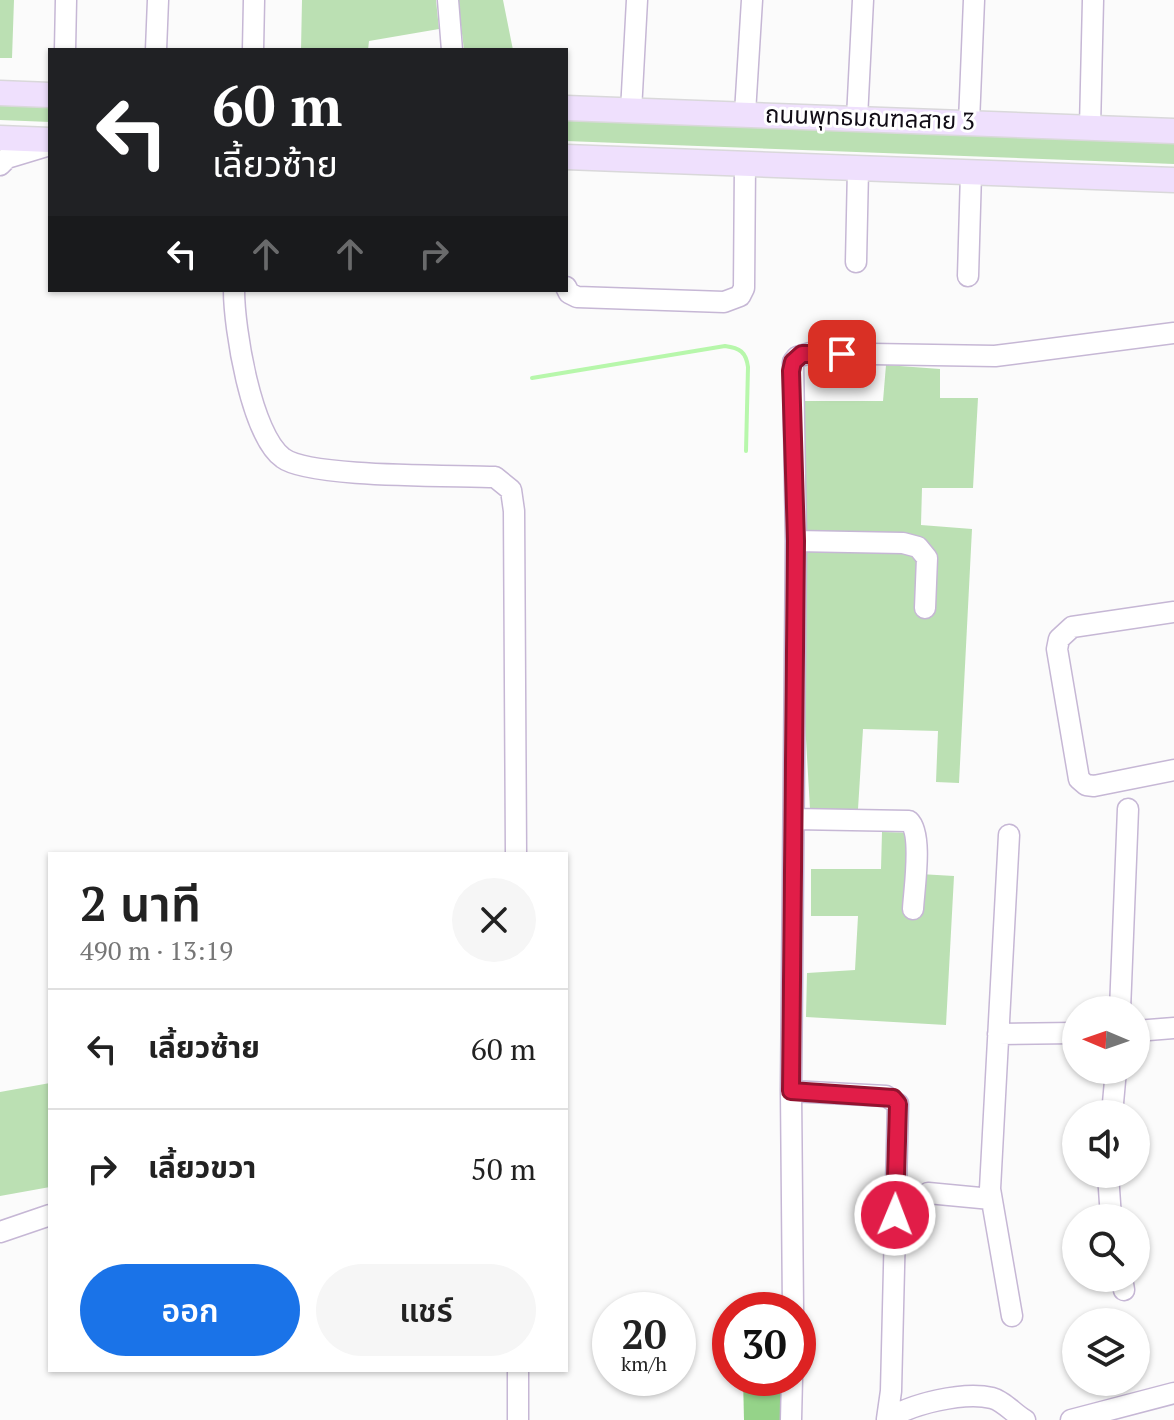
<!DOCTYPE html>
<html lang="th">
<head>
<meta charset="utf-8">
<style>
  :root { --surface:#fff; --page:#f6f6f6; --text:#222; --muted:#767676; --line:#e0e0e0; --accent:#1a73e8 }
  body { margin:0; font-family:"PT Serif","Noto Sans Thai",serif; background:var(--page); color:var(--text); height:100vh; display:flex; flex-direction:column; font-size:30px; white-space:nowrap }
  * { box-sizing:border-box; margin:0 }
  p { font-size:26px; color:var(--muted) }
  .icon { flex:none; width:44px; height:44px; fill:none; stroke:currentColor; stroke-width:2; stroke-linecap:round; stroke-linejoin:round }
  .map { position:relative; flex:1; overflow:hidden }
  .sheet { position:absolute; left:48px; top:852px; width:520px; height:520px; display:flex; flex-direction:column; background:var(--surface); border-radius:0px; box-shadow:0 2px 6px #0004 }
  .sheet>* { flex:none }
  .banner { position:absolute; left:48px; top:48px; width:520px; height:244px; border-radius:0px; box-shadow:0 2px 6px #0004; background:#202124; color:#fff; overflow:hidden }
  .needle { width:52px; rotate:272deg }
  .fabs { position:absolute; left:1062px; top:996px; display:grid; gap:16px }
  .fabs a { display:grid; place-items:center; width:88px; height:88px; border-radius:50%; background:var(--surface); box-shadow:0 2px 6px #0004; font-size:40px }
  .speed { position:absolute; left:592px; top:1292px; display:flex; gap:16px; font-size:40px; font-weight:700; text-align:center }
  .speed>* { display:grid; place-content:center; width:104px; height:104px; border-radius:50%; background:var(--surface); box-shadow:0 2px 6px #0004; line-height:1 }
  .speed small { font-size:20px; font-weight:400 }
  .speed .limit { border:12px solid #d22; background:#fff; color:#111 }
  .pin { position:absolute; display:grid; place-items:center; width:68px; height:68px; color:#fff; margin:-34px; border-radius:16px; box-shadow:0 4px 12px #0006 }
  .me { position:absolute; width:88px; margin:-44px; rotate:1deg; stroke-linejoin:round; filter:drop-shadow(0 0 6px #0008) }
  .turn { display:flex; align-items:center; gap:28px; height:168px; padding:0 32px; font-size:36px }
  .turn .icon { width:104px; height:104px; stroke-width:2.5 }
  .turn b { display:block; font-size:56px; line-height:68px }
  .lanes { display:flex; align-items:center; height:76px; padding:0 32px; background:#0003; justify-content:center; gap:40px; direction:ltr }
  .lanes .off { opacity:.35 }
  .round { display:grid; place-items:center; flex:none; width:84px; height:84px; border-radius:42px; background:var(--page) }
  .overview { display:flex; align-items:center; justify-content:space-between; height:136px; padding:0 32px }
  h1 { font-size:48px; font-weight:600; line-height:60px }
  .cta { display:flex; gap:16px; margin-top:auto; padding:16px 32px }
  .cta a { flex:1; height:92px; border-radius:48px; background:var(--accent); color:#fff; font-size:32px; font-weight:600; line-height:92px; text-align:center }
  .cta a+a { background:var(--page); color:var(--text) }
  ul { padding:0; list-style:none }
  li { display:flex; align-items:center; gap:24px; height:120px; padding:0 32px; border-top:2px solid var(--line) }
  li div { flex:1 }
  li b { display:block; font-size:30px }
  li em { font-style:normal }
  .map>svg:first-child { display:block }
  .green { fill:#bbe0b3 }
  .forest { fill:#95d389 }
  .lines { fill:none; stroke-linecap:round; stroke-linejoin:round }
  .stream { stroke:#b7f7ab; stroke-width:4 }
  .minor-casing { stroke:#c6b7d5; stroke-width:23 }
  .major-casing { stroke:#d9d8da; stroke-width:27 }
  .minor { stroke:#fff; stroke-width:20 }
  .major { stroke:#efe0fd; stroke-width:24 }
  .route-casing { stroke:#92132f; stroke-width:20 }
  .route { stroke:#e11d48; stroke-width:14 }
  .labels { text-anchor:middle; stroke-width:6; stroke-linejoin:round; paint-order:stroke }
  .street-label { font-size:24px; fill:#120d17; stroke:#fff }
</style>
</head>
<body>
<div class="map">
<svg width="1174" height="1420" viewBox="0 0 1174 1420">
  <rect width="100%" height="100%" fill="#fbfbfb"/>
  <!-- green -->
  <path class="green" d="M 0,0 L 14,0 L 12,58 L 0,58 Z
    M 302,0 L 436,0 L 439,29 L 369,41 L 368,50 L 301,50 Z
    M 458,0 L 503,0 L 513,50 L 464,50 Z
    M 0,101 L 50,102 L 50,122 L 0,120 Z
    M 566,117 L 1174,139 L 1174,164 L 566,141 Z
    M 886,365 L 940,369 L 940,398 L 978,398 L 973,488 L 922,488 L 921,525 L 972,529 L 959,783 L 936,782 L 938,731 L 863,729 L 858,809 L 810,809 L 805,722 L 803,401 L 883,401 Z
    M 882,832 L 920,833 L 920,874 L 954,876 L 946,1025 L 806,1017 L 807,973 L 855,970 L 858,916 L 811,916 L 811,869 L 881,869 Z
    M 50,1083 L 50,1187 L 0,1196 L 0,1092 Z"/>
  <!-- forest -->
  <path class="forest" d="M 743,1378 L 784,1378 L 784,1420 L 744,1420 Z"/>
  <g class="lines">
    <!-- stream -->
    <path class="stream" d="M 532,378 L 725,346 C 740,348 746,352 748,367 L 746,451"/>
    <!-- minor casing -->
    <g class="minor-casing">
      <path id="minor" d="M 448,0 L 452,50
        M 65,50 L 66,0
        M 156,50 L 158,0
        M 253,50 L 254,0
        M 631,111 L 637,0
        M 745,113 L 752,0
        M 857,118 L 863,0
        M 969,122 L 974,0
        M 1090,127 L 1093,0
        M 0,165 L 7,158 L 50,145
        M 856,262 L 858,169
        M 968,276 L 971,173
        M 566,287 L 569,293 L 577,297 L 724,302 L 740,296 L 744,288 L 745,164
        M 234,290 C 234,328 251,435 283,458 C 309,478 455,475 495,477 L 511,490 L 514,511 L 516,854
        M 796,541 L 903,543 L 918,547 L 927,558 L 925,608
        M 1174,612 L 1072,627 L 1059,639 L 1057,649 L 1079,779 L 1086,785 L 1094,786 L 1174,770
        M 794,819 L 909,821 C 923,834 914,889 913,909
        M 1009,835 L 990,1189 L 1012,1316
        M 1120,1010 L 1128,809
        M 1136,1031 L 1174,1028
        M 998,1034 L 1076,1033
        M 791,1091 L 886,1096 L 898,1104 L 891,1391 L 887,1419
        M 1112,1114 L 1116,1070
        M 1108,1174 L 1111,1218
        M 928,1193 L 991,1199
        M 0,1232 L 50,1215
        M 1122,1278 L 1124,1290
        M 793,1310 L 791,1091 L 796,541 L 793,362 L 797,357 L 810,353 L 995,356 L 1174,333
        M 518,1370 L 518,1420
        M 791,1420 L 792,1378
        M 887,1420 C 910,1404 964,1391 992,1398 C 1004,1401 1014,1414 1025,1420
        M 1071,1420 L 1174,1393"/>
    </g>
    <!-- major casing -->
    <g class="major-casing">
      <path id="major" d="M 0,93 L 50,95
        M 566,108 L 1174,131
        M 0,138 L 50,140
        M 566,157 L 1174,180"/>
    </g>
    <!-- minor -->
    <use href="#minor" class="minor"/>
    <!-- major -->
    <use href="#major" class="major"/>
  </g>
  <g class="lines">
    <!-- route casing -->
    <g class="route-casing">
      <path id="route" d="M 842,354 L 802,354 L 793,362 L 791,371 L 796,541 L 791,1091 L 893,1098 L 898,1104 L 895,1215"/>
    </g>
    <!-- route -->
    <use href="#route" class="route"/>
  </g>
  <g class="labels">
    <!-- street labels -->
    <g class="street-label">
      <text transform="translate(870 118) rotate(2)" y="8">ถนนพุทธมณฑลสาย 3</text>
    </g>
  </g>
</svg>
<div class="fabs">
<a><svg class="needle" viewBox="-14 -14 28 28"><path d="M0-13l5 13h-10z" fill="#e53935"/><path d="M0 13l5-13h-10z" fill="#767676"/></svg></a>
<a><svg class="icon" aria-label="sound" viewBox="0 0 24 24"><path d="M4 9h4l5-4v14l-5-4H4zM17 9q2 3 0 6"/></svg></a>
<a><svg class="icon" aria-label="search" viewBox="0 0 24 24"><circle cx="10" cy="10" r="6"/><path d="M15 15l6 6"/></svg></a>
<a><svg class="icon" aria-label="layers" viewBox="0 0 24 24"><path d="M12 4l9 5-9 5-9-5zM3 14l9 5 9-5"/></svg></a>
</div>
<div class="speed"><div>20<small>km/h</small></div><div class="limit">30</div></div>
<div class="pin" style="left:842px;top:354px;background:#d93025"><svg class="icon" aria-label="arrive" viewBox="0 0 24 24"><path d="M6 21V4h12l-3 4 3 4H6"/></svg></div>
<svg class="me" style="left:895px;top:1215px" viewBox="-20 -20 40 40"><circle r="17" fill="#e11d48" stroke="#fff" stroke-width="3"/><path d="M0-11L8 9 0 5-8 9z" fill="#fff"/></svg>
<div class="banner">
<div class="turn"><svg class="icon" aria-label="left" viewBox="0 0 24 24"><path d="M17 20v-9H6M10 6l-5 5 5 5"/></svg><div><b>60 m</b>เลี้ยวซ้าย</div></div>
<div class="lanes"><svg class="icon" aria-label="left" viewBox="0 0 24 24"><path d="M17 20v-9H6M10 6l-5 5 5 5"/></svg><svg class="icon off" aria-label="ahead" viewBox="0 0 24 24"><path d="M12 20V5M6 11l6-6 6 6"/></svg><svg class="icon off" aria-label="ahead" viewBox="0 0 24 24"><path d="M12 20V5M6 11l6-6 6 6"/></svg><svg class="icon off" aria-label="right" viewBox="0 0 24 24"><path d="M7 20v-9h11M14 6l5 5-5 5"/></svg></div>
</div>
<section class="sheet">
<div class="overview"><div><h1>2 นาที</h1><p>490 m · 13:19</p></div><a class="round"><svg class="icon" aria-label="close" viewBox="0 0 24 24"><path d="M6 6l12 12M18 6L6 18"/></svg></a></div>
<ul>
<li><svg class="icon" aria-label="left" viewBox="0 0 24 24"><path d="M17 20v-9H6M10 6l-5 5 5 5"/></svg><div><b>เลี้ยวซ้าย</b></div><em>60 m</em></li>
<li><svg class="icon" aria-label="right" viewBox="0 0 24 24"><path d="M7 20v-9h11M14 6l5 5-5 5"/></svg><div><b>เลี้ยวขวา</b></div><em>50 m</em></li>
</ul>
<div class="cta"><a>ออก</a><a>แชร์</a></div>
</section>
</div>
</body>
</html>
